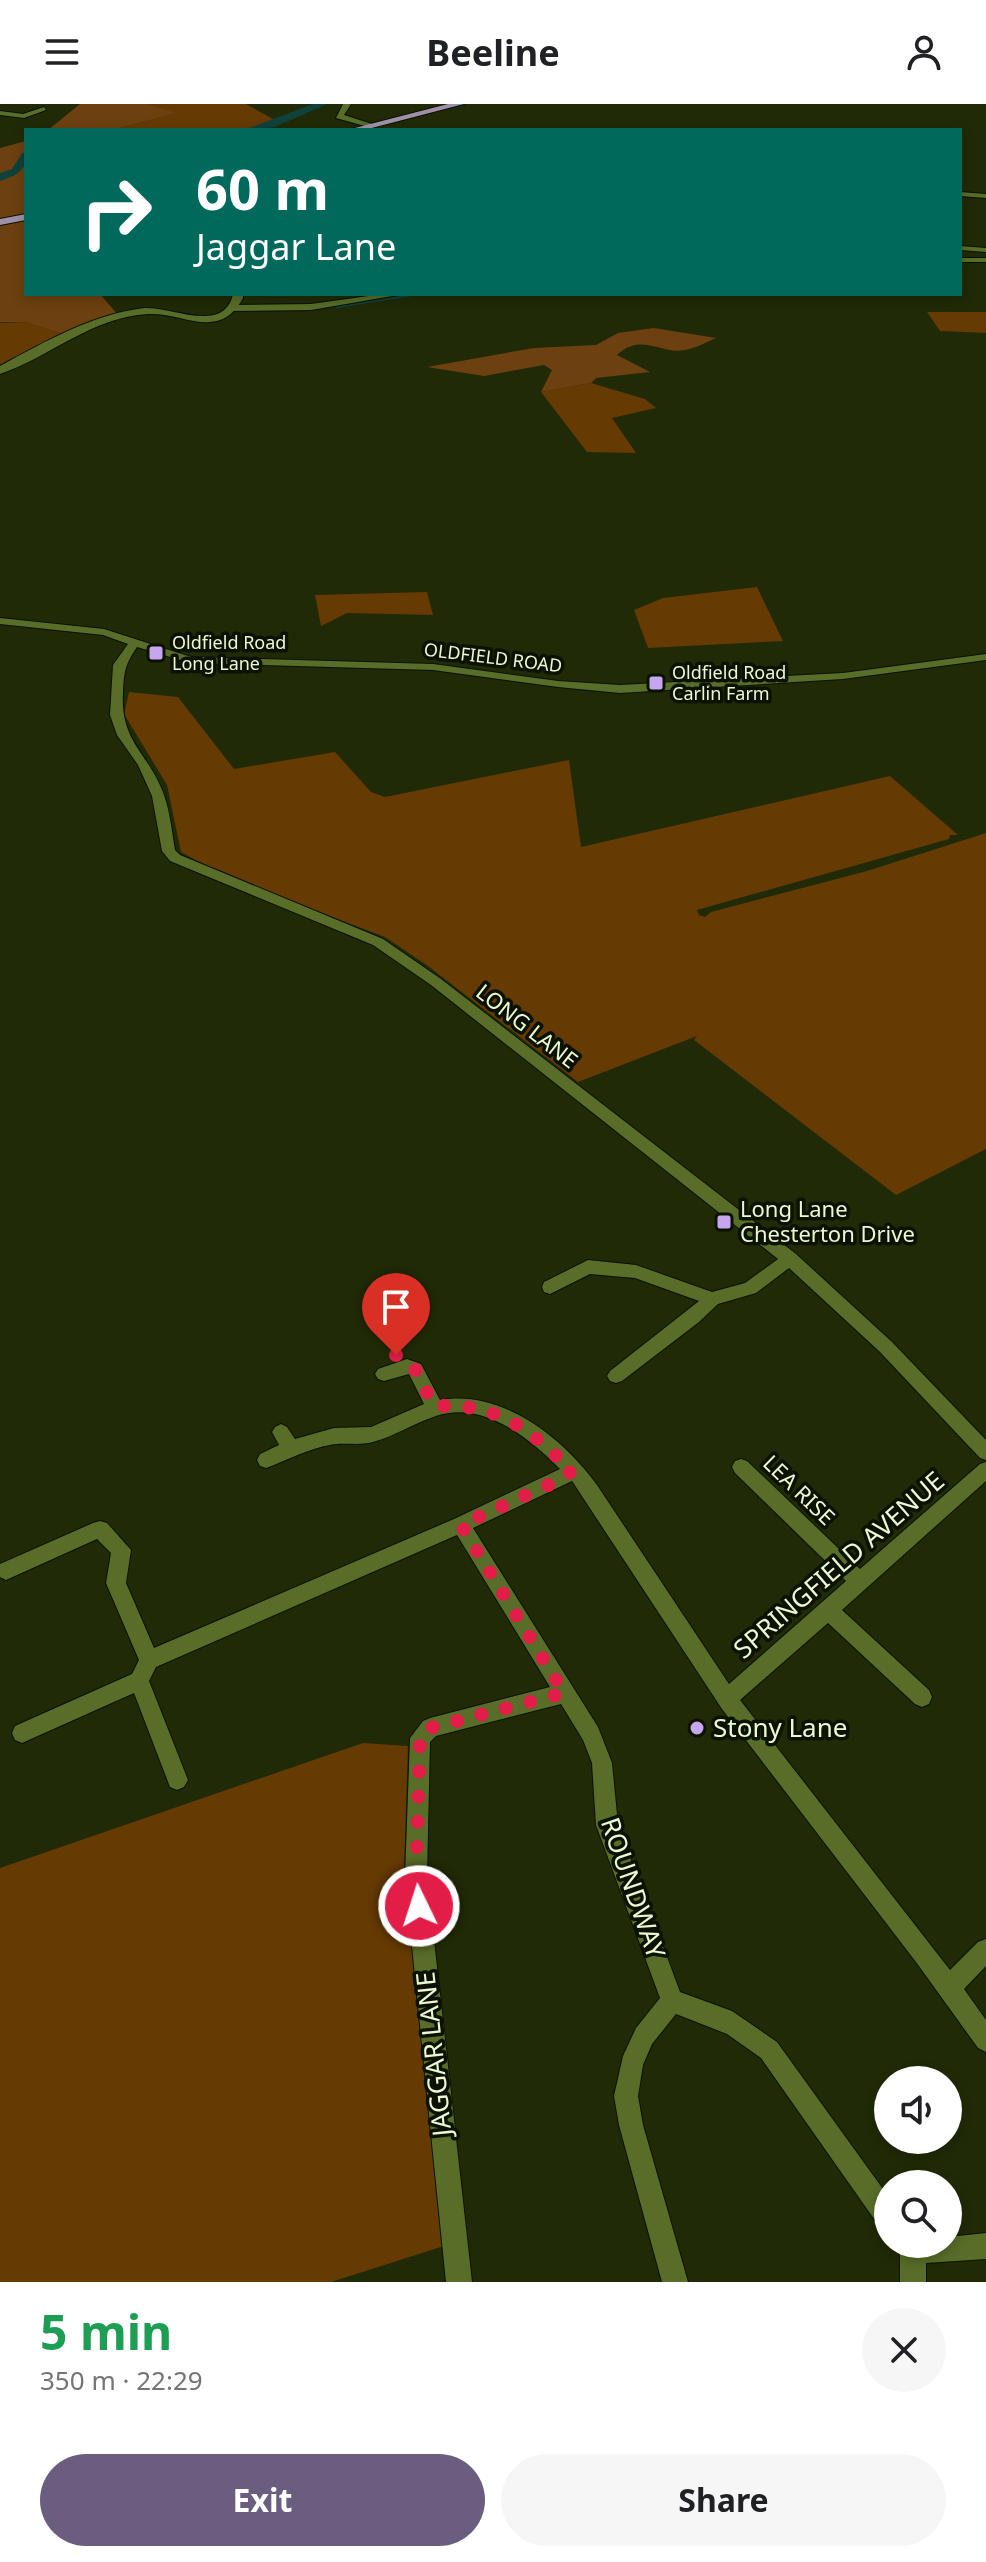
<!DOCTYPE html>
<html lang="en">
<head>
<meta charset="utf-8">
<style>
  :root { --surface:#fff; --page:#f6f6f6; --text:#202124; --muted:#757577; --accent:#6b5d80 }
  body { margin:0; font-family:"Noto Sans",sans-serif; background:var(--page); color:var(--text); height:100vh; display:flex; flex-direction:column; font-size:30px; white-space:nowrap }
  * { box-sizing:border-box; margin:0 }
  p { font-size:26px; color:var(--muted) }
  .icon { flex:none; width:44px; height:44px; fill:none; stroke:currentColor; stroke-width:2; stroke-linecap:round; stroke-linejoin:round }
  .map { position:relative; height:2178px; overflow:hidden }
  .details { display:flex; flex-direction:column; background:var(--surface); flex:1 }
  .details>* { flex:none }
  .hud { position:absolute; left:24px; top:24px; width:938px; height:168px; border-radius:0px; box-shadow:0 4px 12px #0003; background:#00695c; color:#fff; overflow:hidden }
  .tools { position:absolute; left:874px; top:1962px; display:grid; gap:16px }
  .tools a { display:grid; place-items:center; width:88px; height:88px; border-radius:50%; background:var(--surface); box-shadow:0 4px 12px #0003; font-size:40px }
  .pin { position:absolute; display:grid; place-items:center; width:68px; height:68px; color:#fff; margin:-82px -34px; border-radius:50% 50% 50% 0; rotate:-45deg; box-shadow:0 0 8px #0007 }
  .pin .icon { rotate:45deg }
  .me { position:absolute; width:88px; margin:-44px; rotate:356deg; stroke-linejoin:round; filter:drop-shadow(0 0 6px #0008) }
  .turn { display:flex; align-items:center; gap:28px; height:168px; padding:0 40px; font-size:36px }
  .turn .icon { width:104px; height:104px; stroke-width:2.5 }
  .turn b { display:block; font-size:56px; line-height:68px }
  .round { display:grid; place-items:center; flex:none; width:84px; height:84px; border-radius:42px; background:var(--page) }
  .overview { display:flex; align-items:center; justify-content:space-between; height:136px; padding:0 40px }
  h1 { font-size:48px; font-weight:700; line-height:60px; color:#1e9e55 }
  .action { display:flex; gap:16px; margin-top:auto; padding:16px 40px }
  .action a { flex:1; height:92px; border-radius:48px; background:var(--accent); color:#fff; font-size:32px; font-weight:700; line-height:92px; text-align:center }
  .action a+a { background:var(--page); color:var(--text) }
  header { display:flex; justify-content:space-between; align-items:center; height:104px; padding:0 40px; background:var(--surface); font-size:36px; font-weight:700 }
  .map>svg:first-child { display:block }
  .green { fill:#653a03 }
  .forest { fill:#6d410f }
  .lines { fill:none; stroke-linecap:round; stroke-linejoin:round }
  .stream { stroke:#10413b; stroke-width:2 }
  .river { fill:#10413b; fill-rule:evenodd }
  .minor-casing { stroke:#0b1201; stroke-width:2 }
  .tertiary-casing { stroke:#0b1201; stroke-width:2 }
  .primary-casing { stroke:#0b1201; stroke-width:2 }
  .minor { fill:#586d28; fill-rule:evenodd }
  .tertiary { fill:#586d28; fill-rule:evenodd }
  .primary { fill:#9f90a8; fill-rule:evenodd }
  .route { stroke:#e11d48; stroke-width:14; stroke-dasharray:0 25.2 }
  .poi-dot { fill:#c6a6f0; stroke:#0b1200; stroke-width:3 }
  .labels { text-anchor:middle; stroke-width:7; stroke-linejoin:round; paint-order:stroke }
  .far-poi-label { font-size:18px; fill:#eaf8d4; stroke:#0b1200; text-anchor:start }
  .far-street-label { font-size:18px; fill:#eaf8d4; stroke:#0b1200 }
  .street-label { font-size:22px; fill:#eaf8d4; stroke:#0b1200 }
  .poi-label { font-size:22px; fill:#eaf8d4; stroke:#0b1200; text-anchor:start }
  .near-street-label { font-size:26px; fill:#eaf8d4; stroke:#0b1200 }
  .near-poi-label { font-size:26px; fill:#eaf8d4; stroke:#0b1200; text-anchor:start }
</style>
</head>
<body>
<header><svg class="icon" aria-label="menu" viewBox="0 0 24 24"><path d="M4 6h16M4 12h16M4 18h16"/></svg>Beeline<svg class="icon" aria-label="person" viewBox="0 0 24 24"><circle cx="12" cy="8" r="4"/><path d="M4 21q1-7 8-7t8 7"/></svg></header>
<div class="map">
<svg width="986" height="2178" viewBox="0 0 986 2178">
  <rect width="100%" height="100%" fill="#202a06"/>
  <!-- green -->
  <path class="green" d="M 147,0 L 246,0 L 275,16 L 244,26 L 112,26 L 176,9 L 144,1 Z
    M 927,208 L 986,208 L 986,229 L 940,227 Z
    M 25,218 L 63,230 L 0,263 L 0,219 Z
    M 591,279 L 645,295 L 656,304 L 612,314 L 636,349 L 587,348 L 541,288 Z
    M 757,483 L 783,537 L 648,544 L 634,506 L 663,494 Z
    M 427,488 L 433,511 L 347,509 L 321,522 L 315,491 Z
    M 129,588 L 178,593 L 234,665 L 335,648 L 371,688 L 385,693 L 569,656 L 581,743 L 890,672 L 958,731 L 950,731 L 949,735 L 697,806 L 699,811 L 705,813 L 711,808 L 867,767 L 986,729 L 986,1045 L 896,1091 L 694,936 L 697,932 L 578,978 L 428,862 L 385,833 L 229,774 L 181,748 L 167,681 L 124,610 Z
    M 363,1639 L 408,1642 L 404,1767 L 444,2142 L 331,2178 L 0,2178 L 0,1764 Z"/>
  <!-- forest -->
  <path class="forest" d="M 80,0 L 147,0 L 177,9 L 112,26 L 48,26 Z
    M 26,37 L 26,190 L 100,190 L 118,211 L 63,230 L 25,218 L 0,218 L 0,44 Z
    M 654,224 L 716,234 C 707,238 696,244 685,246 C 661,251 642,228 617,251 L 650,268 L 596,274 L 591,279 L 541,288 L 552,266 L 544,261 L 484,272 L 427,263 L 534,244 L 596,241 L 618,229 Z"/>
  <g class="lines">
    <!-- stream -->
    <path class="stream" d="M 16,67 L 26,60
      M 337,203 L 419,190"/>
    <!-- river -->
    <path class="river" d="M 313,0 L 327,0 L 275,23 L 244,26 Z
      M 26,48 C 26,67 18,71 0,77 L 0,69 L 12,65 L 22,49 Z"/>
    <!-- minor casing -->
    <g class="minor-casing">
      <path id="minor" d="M 44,3 L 46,6 L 24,14 L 0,11 L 0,7 L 23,10 Z
        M 960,88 L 986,90 L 986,94 L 960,92 Z
        M 960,142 L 986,144 L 986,148 L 960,146 Z
        M 960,154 L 986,154 L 986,158 L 960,158 Z
        M 383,190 L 404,190 L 311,206 L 230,207 L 226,204 L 230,201 L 311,200 Z
        M 0,514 L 104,525 L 191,553 L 433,560 L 558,577 L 620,581 L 843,569 L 986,550 L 986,556 L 843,575 L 620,589 L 558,583 L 433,566 L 190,559 L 137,543 C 125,561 124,567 123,589 C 120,638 149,649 164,691 C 170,708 172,728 175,746 L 180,751 L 383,835 L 441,875 L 796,1150 L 892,1238 L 986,1336 L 986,1356 L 980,1354 L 880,1248 L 789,1164 L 756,1189 L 718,1200 L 699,1218 L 622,1277 L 616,1279 L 610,1277 L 607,1272 L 610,1267 L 699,1197 L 635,1174 L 590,1170 L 550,1190 L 544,1188 L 542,1183 L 544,1178 L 588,1156 L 636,1161 L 712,1188 L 745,1179 L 778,1155 L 431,881 L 373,841 L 170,757 L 162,747 L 152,692 L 138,661 L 117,631 L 110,611 L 113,561 L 128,540 L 103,531 L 0,520 Z
        M 407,1255 L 421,1260 L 440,1296 C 502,1285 563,1334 597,1381 L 729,1580 L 846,1477 L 735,1369 L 732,1363 L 735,1357 L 741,1355 L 747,1357 L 860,1465 L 980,1360 L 986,1358 L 986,1377 L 842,1506 L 929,1586 L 932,1593 L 929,1600 L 922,1603 L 915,1600 L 828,1519 L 740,1596 L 950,1866 L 978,1838 L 986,1835 L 986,1862 L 964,1885 L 986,1916 L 986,1948 L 978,1944 L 916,1858 L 722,1605 L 572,1377 L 473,1424 L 598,1623 L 612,1659 L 618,1721 L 680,1888 L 732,1907 L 777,1938 L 888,2092 L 888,2125 L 879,2122 L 761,1954 L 727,1930 L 676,1910 L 652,1940 L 643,1961 L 638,1992 L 643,2021 L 688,2178 L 662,2178 L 619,2021 L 614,1992 L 623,1952 L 636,1924 L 660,1894 L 596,1721 L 592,1659 L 583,1636 L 561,1600 L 436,1632 L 430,1638 L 427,1773 L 472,2178 L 446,2178 L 405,1773 L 410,1634 L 423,1617 L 430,1614 L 550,1583 L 457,1431 L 156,1563 L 149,1577 L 188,1676 L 184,1683 L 177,1686 L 170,1683 L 134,1589 L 22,1639 L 15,1636 L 12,1629 L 15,1622 L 132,1570 L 139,1556 L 106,1479 L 111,1449 L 97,1435 L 6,1476 L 0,1473 L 0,1460 L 93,1419 L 100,1417 L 107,1419 L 131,1446 L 126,1479 L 154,1544 L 454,1415 L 560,1365 C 529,1334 483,1296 436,1312 C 414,1319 395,1332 373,1338 C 359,1342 344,1338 330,1341 C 307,1345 288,1356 266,1364 L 260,1362 L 257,1356 L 260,1350 L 279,1341 L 272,1328 L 275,1323 L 281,1320 L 287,1323 L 295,1335 L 334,1324 L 371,1323 L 424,1300 L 409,1270 L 384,1277 L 378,1275 L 375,1270 L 378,1265 Z
        M 986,2129 L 986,2155 L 926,2159 L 926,2178 L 900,2178 L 900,2152 L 896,2140 L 948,2140 L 948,2133 Z"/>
    </g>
    <!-- tertiary casing -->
    <g class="tertiary-casing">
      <path id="tertiary" d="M 343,0 L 351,0 L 344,11 L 372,20 L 372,24 L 336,14 Z
        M 233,190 L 243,190 L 243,194 C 219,238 184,208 148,210 C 92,213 50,253 0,270 L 0,262 C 44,238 93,210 144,204 C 171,202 224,231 233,190 Z"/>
    </g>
    <!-- primary casing -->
    <g class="primary-casing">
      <path id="primary" d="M 448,0 L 464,0 L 364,26 L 347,26 Z
        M 26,110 L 26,116 L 0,121 L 0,115 Z"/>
    </g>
    <!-- minor -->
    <use href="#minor" class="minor"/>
    <!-- tertiary -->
    <use href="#tertiary" class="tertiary"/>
    <!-- primary -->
    <use href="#primary" class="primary"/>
  </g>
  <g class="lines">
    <!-- route -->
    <path class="route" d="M 396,1251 L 407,1262 L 415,1265 L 434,1302 C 498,1299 528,1324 572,1367 L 553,1379 L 461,1421 L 564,1589 L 430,1624 L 420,1634 L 416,1773 L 419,1802"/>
  </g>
  <!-- markers -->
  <g class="poi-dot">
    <rect x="148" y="541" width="16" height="16" rx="4"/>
    <rect x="648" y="571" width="16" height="16" rx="4"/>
    <rect x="716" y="1110" width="16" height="16" rx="4"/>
    <circle cx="697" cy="1624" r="8"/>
  </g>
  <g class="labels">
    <!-- far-poi labels -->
    <g class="far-poi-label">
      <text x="172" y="545">Oldfield Road<tspan x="172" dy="21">Long Lane</tspan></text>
      <text x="672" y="575">Oldfield Road<tspan x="672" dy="21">Carlin Farm</tspan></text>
    </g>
    <!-- far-street labels -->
    <g class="far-street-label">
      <text transform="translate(493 554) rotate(7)" y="6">OLDFIELD ROAD</text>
    </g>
    <!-- street labels -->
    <g class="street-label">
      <text transform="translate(527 922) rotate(38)" y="8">LONG LANE</text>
      <text transform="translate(799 1386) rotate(44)" y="8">LEA RISE</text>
    </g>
    <!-- poi labels -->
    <g class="poi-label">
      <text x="740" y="1113">Long Lane<tspan x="740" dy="25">Chesterton Drive</tspan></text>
    </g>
    <!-- near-street labels -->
    <g class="near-street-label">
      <text transform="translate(839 1461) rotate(-41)" y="9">SPRINGFIELD AVENUE</text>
      <text transform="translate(633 1784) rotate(71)" y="9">ROUNDWAY</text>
      <text transform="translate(434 1950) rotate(-96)" y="9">JAGGAR LANE</text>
    </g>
    <!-- near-poi labels -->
    <g class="near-poi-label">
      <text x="713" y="1633">Stony Lane</text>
    </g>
  </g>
</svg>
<div class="tools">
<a><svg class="icon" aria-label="sound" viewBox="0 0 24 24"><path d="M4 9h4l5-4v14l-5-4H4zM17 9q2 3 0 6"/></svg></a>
<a><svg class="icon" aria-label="search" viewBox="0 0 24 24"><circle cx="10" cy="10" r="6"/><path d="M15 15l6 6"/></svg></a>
</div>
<div class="pin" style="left:396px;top:1251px;background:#d93025"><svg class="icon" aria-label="arrive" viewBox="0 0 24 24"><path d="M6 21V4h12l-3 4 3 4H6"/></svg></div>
<svg class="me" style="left:419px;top:1802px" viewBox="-20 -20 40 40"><circle r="17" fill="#e11d48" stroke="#fff" stroke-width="3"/><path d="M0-11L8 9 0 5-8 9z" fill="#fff"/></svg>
<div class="hud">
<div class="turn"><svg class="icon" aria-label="right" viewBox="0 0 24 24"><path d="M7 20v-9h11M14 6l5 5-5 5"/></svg><div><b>60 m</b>Jaggar Lane</div></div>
</div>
</div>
<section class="details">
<div class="overview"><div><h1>5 min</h1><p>350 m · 22:29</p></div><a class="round"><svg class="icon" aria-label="close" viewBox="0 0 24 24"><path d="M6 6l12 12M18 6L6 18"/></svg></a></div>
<div class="action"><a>Exit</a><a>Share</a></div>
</section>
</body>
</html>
